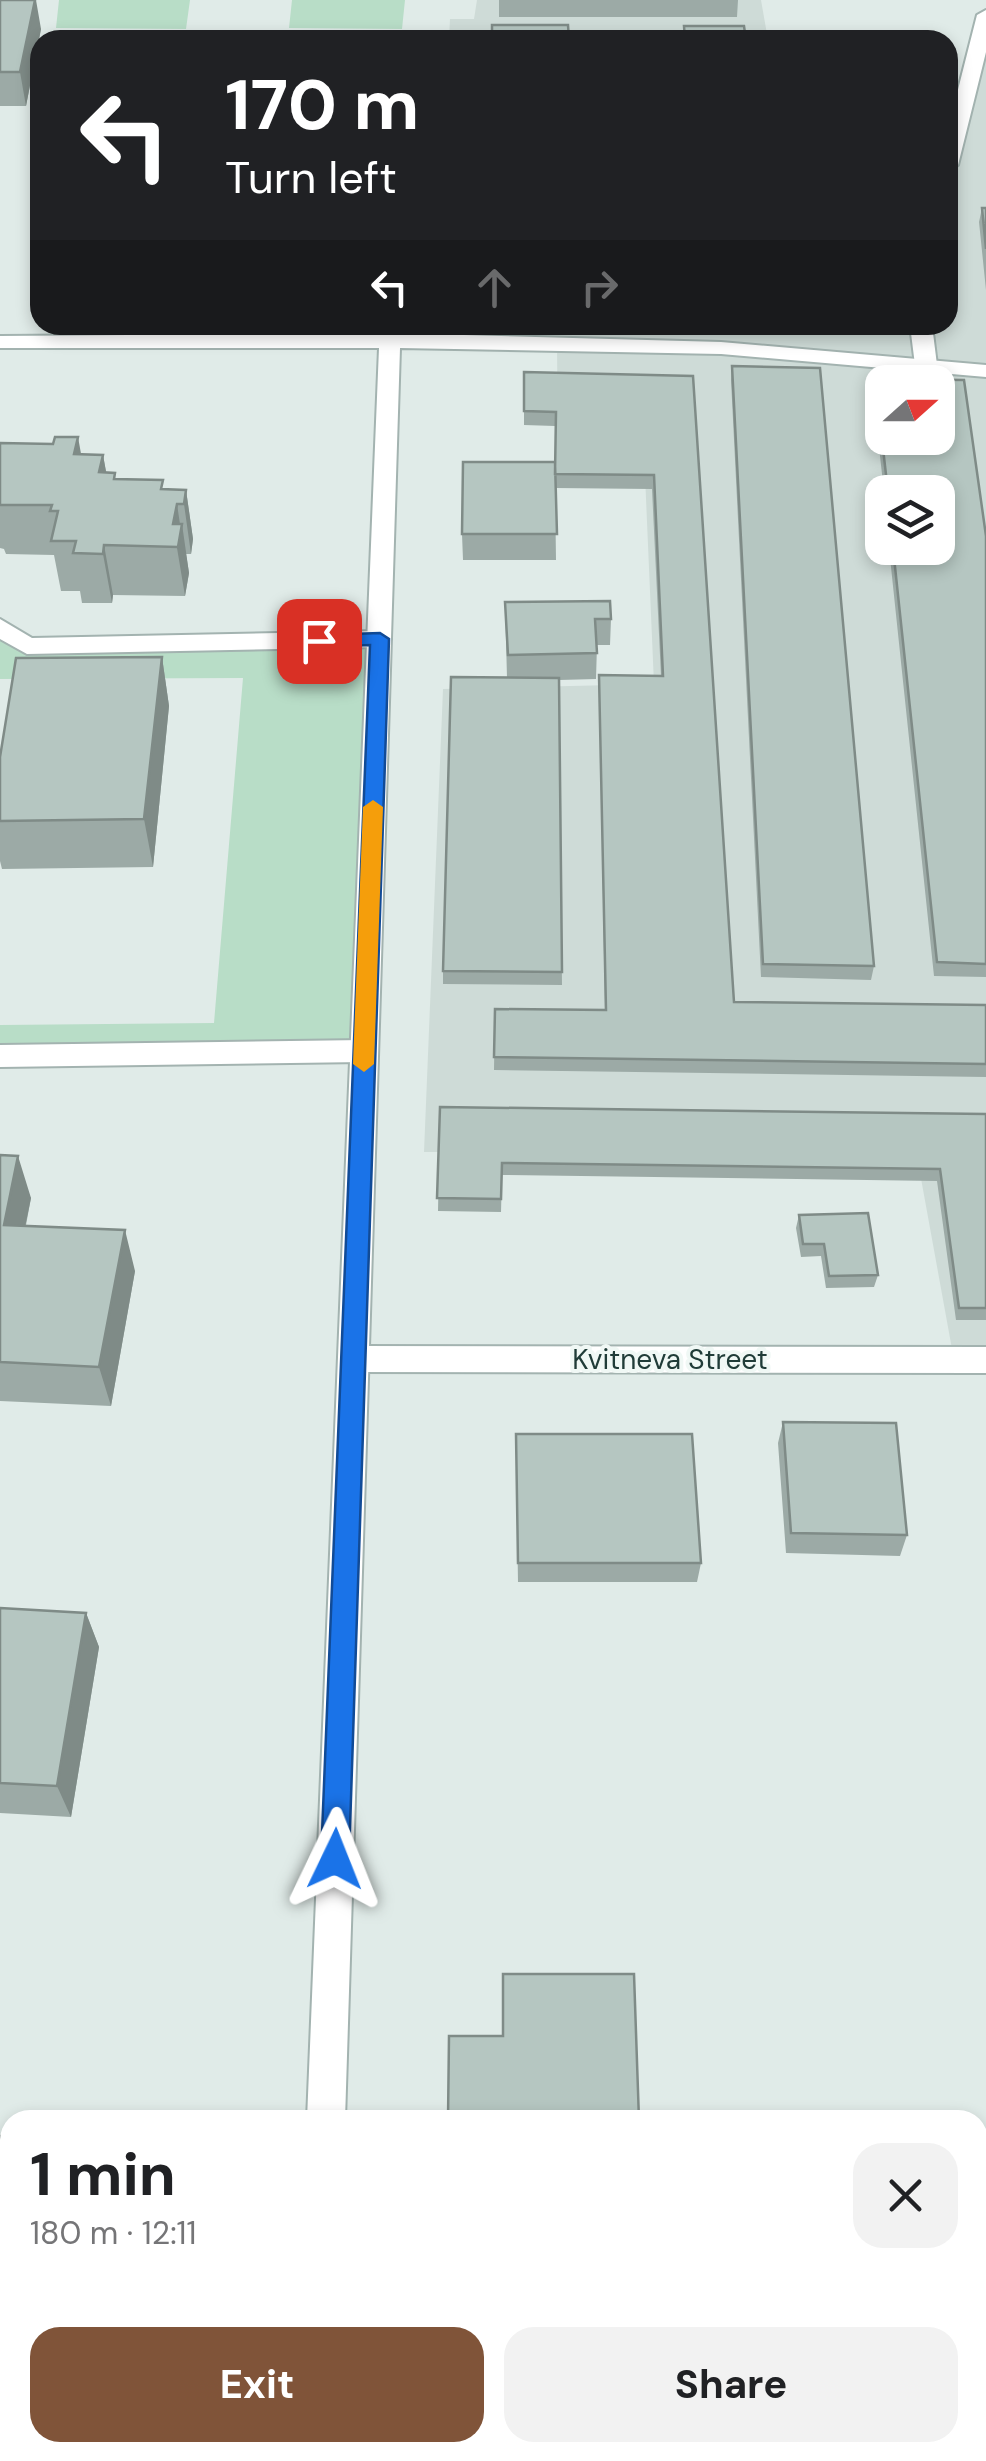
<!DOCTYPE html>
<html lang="en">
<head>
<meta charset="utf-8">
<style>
  :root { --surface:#fff; --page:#f2f2f2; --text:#202124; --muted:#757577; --accent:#805439 }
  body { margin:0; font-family:"DM Sans",sans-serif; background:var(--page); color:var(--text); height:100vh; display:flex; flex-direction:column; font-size:38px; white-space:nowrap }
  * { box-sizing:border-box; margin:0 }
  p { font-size:32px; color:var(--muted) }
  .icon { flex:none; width:55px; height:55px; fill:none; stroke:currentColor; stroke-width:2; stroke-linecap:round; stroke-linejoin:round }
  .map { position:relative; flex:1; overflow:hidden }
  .side { position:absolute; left:0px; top:2110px; width:988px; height:352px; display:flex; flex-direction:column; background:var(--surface); border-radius:30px 30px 0 0; box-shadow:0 5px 15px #0003 }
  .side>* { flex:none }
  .guide { position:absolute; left:30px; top:30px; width:928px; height:305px; border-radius:30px; box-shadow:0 5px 15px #0003; background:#202124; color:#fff; overflow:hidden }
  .needle { width:65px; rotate:69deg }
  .buttons { position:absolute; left:865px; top:365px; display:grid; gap:20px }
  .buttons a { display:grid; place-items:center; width:90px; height:90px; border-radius:20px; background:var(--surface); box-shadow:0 5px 15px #0003; font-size:50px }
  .pin { position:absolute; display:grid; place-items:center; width:85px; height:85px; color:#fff; margin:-42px; border-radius:20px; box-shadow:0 5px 15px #0006 }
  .me { position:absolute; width:110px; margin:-55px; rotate:2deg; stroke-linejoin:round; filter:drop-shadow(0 0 8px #0008) }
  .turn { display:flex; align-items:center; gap:35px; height:210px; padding:0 30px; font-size:45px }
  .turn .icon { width:130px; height:130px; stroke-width:2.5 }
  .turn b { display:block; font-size:70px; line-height:85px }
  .lanes { display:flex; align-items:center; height:95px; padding:0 30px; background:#0003; justify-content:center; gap:50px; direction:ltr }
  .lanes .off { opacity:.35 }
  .round { display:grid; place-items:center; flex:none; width:105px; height:105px; border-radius:30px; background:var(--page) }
  .overview { display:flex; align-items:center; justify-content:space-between; height:170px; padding:0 30px }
  h1 { font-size:60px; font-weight:700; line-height:75px }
  .cta { display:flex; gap:20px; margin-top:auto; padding:20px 30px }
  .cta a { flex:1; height:115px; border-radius:30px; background:var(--accent); color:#fff; font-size:40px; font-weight:700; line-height:115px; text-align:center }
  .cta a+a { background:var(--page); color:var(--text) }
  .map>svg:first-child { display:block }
  .built { fill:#cedbd7; fill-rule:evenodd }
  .green { fill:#b8ddc7 }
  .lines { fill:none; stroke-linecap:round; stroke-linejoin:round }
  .service-casing { stroke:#a3b3b0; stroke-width:4 }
  .minor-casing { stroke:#a3b3b0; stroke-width:4 }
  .tertiary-casing { stroke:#a3b3b0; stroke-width:4 }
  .service { fill:#fff; fill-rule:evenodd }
  .minor { fill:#fff; fill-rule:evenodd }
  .tertiary { fill:#fff; fill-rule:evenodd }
  .wall { fill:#9caaa6 }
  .shaded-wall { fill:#7f8b87 }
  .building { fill:#b5c6c1; stroke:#7f8b87; stroke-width:2.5; fill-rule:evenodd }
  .route { fill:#1a73e8; stroke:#114b97; stroke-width:2.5 }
  .slow { fill:#f59e0b }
  .labels { text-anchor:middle; stroke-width:8; stroke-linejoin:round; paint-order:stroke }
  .street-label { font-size:28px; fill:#203c38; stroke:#f0f8f5 }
</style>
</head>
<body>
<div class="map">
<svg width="986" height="2461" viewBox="0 0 986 2461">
  <rect width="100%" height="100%" fill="#e0ebe8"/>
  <!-- built -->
  <path class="built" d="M 477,0 L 761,0 L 768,40 L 449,40 L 450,19 L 474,19 Z
    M 986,15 L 986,1360 L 954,1360 L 916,1151 L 424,1152 L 443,689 L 654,684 L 644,452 L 558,453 L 557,345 L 478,344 L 480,325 L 948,325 L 948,165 ZM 882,382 L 938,382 L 938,438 L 882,438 ZM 882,492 L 938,492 L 938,548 L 882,548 Z"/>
  <!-- green -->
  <path class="green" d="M 59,0 L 190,0 L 186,29 L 56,28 Z
    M 292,0 L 405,0 L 402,29 L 289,28 Z
    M 0,627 L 27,646 L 379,639 L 364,1051 L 0,1056 L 0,1025 L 214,1023 L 243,678 L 0,679 Z"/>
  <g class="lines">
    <!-- service casing -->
    <g class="service-casing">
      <path id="service" d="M 0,619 L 32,638 L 379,631 L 391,639 L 379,647 L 27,654 L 0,639 Z
        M 364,1040 L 374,1043 L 378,1051 L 374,1059 L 364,1062 L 0,1067 L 0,1045 Z"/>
    </g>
    <!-- minor casing -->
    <g class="minor-casing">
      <path id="minor" d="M 986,10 L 986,52 L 958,165 L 948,171 L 948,129 L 977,15 Z
        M 910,325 L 932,325 L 937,365 L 934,370 L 918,370 L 915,365 Z
        M 355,1346 L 986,1347 L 986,1373 L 355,1372 L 344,1368 L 339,1359 L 344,1350 Z"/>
    </g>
    <!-- tertiary casing -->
    <g class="tertiary-casing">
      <path id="tertiary" d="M 390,333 L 721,342 L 986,365 L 986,377 L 721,354 L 400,348 L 345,2120 L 307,2120 L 379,348 L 0,348 L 0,336 Z
        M 293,2452 L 335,2452 L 335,2461 L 293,2461 Z"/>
    </g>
    <!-- service -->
    <use href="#service" class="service"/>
    <!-- minor -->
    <use href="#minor" class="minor"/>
    <!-- tertiary -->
    <use href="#tertiary" class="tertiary"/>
  </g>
  <!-- wall -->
  <path class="wall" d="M 0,0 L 41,29 L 26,106 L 0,106 Z
    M 499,0 L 738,0 L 737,17 L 499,17 Z
    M 982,208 L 986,208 L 986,290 L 979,222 Z
    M 732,366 L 874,966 L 871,980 L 761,977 L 731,380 Z
    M 524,372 L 693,376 L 734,1002 L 986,1005 L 986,1077 L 494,1070 L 495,1009 L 605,1010 L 599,675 L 661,676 L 652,489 L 555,488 L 556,560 L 463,560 L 462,534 L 555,462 L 555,426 L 524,425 Z
    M 875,379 L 986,536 L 986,977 L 934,976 L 889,548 L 938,548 L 938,492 L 884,492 L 873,393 Z
    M 0,443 L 81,454 L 103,455 L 106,472 L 116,479 L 164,489 L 186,490 L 193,539 L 191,554 L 186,554 L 189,573 L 185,596 L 113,595 L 112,603 L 82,603 L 80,591 L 61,591 L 54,555 L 6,554 L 4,549 L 0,548 Z
    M 505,602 L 611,619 L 610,645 L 597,645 L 596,679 L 559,680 L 562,985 L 443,984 L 443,971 L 507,678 Z
    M 162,657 L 169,706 L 153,867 L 2,869 L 0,861 L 0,757 Z
    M 440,1107 L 986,1114 L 986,1320 L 956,1320 L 937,1181 L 502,1175 L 501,1212 L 438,1211 Z
    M 0,1155 L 31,1198 L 26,1225 L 135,1271 L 111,1406 L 0,1401 Z
    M 799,1215 L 878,1275 L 874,1287 L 826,1288 L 821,1256 L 801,1257 L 796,1228 Z
    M 783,1422 L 907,1535 L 900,1556 L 786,1553 L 778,1443 Z
    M 516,1455 L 701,1563 L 697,1582 L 518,1582 Z
    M 0,1608 L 86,1613 L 99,1647 L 71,1817 L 0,1813 Z"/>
  <!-- shaded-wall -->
  <path class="shaded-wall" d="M 35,0 L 36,0 L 41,29 L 26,106 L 20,72 Z
    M 78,437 L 87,487 L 74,454 Z
    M 103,455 L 112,504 L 99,472 Z
    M 186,490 L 193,539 L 191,554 L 184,504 Z
    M 177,504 L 181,531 L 182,524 L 189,573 L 185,596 L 173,524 Z
    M 104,545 L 113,595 L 112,603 L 103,554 Z
    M 162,657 L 169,706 L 153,867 L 144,819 Z
    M 18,1156 L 31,1198 L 17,1266 L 4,1225 Z
    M 125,1230 L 135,1271 L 111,1406 L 99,1367 Z
    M 86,1613 L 99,1647 L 71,1817 L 57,1786 Z
    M 10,2192 L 10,2319 L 0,2381 L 0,2252 Z"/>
  <!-- building -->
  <path class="building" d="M 0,0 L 35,0 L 20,72 L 0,72 Z
    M 492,25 L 568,25 L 569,40 L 492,40 Z
    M 684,26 L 744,26 L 746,40 L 685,40 Z
    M 982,208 L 986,208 L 986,249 Z
    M 732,366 L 820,368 L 874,966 L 763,964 Z
    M 524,372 L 693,376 L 734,1002 L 986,1005 L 986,1064 L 494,1057 L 495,1009 L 606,1010 L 599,675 L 663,676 L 654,475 L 555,474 L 556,412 L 524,411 Z
    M 875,379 L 964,380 L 986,536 L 986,964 L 937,962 L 893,548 L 938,548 L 938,492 L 888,492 ZM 882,382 L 938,382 L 938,438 L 882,438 Z
    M 55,437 L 78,437 L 74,454 L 103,455 L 99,472 L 115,473 L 114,479 L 163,480 L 161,489 L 186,490 L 184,504 L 177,504 L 173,524 L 182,524 L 178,547 L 104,545 L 103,554 L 73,553 L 76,541 L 51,541 L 58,511 L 50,511 L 52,505 L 0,505 L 0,443 L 53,444 Z
    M 463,462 L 555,462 L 557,534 L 462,534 Z
    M 610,601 L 611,619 L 595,619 L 597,653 L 508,655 L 505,602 Z
    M 162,657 L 144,819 L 0,821 L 0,757 L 16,658 Z
    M 451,677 L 559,678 L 562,972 L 443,971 Z
    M 440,1107 L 986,1114 L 986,1308 L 959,1308 L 940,1169 L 502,1163 L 501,1199 L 437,1198 Z
    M 0,1155 L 18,1156 L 4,1225 L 125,1230 L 99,1367 L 0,1362 Z
    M 868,1213 L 878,1275 L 829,1276 L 824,1244 L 803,1244 L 799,1215 Z
    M 783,1422 L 896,1423 L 907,1535 L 791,1533 Z
    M 516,1434 L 692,1434 L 701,1563 L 518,1563 Z
    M 0,1608 L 86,1613 L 57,1786 L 0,1783 Z
    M 503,1974 L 634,1974 L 639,2120 L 448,2120 L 449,2036 L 503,2036 Z
    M 0,2136 L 10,2137 L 10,2192 L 0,2252 Z"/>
  <!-- route -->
  <path class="route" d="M 380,633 L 389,639 L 349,1859 L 345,1869 L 335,1873 L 325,1869 L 321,1859 L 370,645 L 319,647 L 310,641 L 319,635 Z"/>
  <!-- slow -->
  <path class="slow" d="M 373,800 L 383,807 L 374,1064 L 364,1072 L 353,1064 L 363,807 Z"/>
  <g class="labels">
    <!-- street labels -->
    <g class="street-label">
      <text x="670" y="1369">Kvitneva Street</text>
    </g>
  </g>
</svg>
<div class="buttons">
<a><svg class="needle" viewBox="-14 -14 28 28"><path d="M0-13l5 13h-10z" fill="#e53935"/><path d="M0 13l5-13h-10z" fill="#757577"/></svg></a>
<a><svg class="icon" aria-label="layers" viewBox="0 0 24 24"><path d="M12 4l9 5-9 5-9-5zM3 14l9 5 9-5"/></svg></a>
</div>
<div class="pin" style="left:319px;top:641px;background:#d93025"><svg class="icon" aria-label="arrive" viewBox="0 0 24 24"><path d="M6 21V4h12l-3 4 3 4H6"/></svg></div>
<svg class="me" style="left:335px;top:1859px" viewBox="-20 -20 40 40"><path d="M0-17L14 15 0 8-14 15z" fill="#1a73e8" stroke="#fff" stroke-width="4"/></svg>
<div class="guide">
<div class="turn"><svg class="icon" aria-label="left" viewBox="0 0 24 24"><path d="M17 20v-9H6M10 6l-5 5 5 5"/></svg><div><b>170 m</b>Turn left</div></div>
<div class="lanes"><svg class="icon" aria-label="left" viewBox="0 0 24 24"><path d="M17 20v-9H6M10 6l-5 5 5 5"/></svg><svg class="icon off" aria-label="ahead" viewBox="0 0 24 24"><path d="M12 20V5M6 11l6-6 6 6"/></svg><svg class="icon off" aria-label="right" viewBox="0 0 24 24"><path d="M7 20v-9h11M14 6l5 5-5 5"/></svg></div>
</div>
<section class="side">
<div class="overview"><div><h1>1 min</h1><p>180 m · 12:11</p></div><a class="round"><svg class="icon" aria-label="close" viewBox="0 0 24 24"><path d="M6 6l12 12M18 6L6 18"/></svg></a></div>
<div class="cta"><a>Exit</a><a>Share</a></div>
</section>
</div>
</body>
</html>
